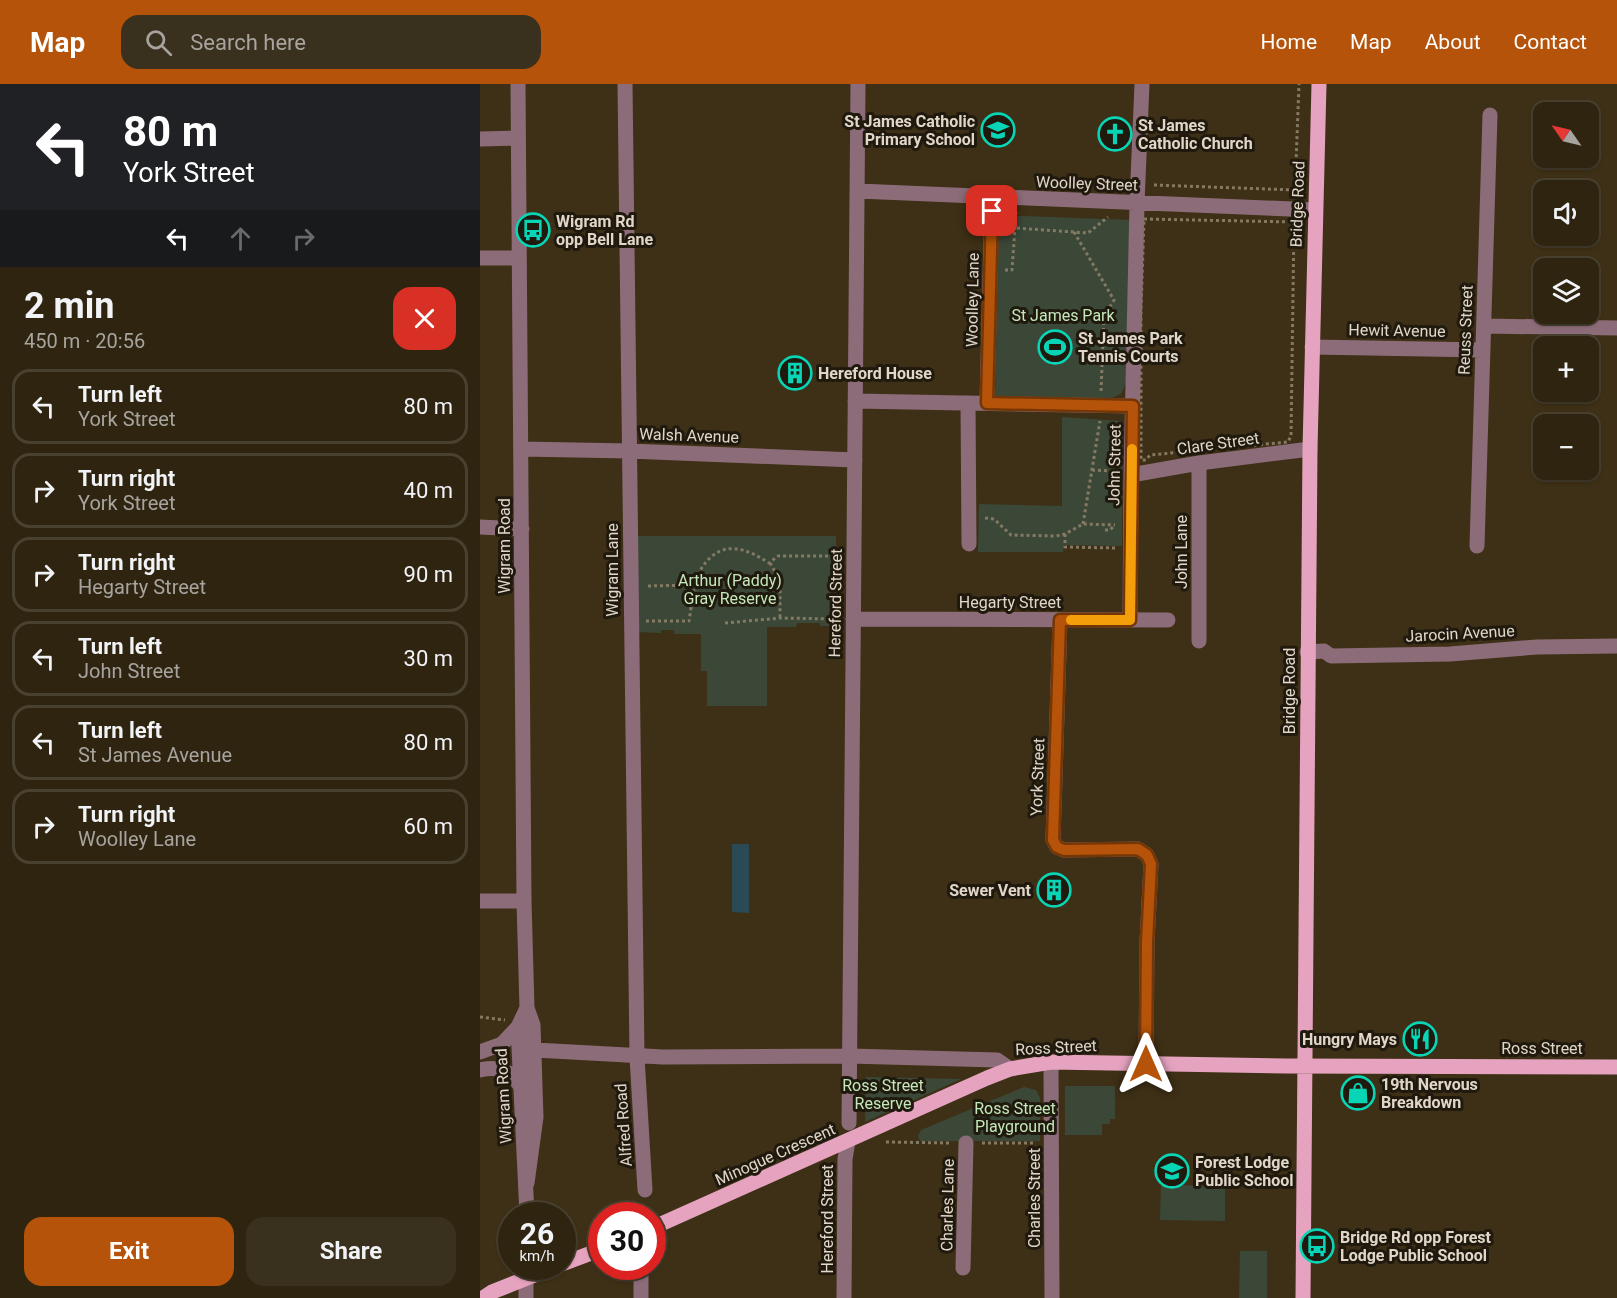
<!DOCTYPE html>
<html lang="en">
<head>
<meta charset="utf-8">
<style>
  :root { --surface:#2e2410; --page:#3a301e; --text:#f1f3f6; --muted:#a7a49f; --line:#494130; --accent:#b45309 }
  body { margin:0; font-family:Roboto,sans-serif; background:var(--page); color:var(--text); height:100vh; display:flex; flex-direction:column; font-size:22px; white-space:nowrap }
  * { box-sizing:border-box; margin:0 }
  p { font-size:20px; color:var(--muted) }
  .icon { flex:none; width:33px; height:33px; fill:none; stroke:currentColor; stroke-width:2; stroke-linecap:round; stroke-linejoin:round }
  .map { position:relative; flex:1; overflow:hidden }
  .panel { display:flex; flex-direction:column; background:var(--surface); width:480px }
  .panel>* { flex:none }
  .guide { background:#202124; color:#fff; overflow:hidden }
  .needle { width:39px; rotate:304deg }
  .controls { position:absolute; left:1053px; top:18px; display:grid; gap:12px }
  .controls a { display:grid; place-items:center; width:66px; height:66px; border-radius:12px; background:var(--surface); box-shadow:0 2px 4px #0004,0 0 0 2px var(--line); font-size:30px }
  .speed { position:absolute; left:18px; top:1118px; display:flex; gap:12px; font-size:30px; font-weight:700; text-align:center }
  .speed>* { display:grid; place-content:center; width:78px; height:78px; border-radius:50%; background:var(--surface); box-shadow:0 2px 4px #0004,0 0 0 2px var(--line); line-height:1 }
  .speed small { font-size:15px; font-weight:400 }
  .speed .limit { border:9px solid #d22; background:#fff; color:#111 }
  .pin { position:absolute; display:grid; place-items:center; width:51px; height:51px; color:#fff; margin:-26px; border-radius:12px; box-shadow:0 3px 9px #0006 }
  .me { position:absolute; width:66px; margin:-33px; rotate:0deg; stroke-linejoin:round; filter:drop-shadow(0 0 4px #0008) }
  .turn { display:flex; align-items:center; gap:21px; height:126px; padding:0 24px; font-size:27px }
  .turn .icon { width:78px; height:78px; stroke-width:2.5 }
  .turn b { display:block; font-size:42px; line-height:51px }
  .lanes { display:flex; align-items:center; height:57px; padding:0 24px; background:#0003; justify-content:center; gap:30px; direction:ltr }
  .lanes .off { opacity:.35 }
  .round { display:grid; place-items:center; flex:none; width:63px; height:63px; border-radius:18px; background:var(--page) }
  .headline { display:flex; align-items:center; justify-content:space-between; height:102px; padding:0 24px }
  h1 { font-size:36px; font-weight:700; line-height:45px }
  .primary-button { display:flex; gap:12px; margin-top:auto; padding:12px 24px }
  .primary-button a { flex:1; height:69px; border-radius:18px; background:var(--accent); color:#fff; font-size:24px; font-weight:700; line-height:69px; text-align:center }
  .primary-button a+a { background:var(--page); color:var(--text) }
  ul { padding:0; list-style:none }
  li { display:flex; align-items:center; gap:18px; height:75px; margin:0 12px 9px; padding:0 12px; border:3px solid var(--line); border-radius:18px }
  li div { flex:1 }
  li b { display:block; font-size:22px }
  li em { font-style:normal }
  header { display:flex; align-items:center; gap:36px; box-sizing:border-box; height:84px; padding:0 30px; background:var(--accent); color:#fff }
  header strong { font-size:28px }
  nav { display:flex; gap:33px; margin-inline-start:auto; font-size:21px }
  .search { width:420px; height:54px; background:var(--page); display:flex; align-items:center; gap:15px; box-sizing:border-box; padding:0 21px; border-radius:18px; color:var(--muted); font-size:22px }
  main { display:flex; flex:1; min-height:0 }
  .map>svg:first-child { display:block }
  .green { fill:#3b4838 }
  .water { fill:#2a4a55 }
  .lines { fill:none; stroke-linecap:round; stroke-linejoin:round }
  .path { stroke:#847963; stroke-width:3; stroke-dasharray:3 3; stroke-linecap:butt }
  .minor { stroke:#8d6c79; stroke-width:15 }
  .major { stroke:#e6a3bf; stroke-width:15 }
  .route-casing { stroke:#753606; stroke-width:15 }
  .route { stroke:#b45309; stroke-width:10 }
  .slow { stroke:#f59e0b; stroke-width:10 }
  .labels { text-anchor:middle; stroke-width:6; stroke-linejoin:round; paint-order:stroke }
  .poi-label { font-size:16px; font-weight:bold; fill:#e0d7c8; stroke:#20190e; text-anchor:start }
  .street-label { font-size:16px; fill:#e0d7c8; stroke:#20190e }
  .park-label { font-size:16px; fill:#c4e8ba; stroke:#20190e }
</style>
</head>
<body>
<header>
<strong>Map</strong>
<div class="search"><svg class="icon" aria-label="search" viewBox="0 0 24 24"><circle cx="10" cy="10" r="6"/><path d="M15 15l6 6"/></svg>Search here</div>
<nav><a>Home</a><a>Map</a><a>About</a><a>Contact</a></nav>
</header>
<main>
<section class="panel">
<div class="guide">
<div class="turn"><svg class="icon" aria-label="left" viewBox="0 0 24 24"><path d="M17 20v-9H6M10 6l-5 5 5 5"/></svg><div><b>80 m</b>York Street</div></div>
<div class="lanes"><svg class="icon" aria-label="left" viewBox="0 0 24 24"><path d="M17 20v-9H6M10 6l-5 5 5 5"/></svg><svg class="icon off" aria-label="ahead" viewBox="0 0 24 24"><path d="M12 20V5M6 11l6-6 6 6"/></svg><svg class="icon off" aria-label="right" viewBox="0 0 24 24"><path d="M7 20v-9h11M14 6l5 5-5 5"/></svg></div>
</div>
<div class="headline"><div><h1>2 min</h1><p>450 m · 20:56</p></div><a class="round" style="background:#d93025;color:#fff"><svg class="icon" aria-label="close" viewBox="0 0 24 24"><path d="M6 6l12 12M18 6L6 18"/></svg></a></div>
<ul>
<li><svg class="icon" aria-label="left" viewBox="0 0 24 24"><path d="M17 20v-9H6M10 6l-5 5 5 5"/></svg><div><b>Turn left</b><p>York Street</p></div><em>80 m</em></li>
<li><svg class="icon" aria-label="right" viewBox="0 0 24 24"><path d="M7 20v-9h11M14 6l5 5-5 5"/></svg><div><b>Turn right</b><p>York Street</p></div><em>40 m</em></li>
<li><svg class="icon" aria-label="right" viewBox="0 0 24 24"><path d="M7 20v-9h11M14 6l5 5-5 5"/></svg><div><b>Turn right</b><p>Hegarty Street</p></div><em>90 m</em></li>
<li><svg class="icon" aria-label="left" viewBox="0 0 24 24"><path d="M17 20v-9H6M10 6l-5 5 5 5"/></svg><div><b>Turn left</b><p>John Street</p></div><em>30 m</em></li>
<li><svg class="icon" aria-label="left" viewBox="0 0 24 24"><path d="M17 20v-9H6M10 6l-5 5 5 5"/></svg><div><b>Turn left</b><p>St James Avenue</p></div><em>80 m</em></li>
<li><svg class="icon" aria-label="right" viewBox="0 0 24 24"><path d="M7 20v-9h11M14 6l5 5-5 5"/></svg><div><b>Turn right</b><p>Woolley Lane</p></div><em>60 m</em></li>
</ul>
<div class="primary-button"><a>Exit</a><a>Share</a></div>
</section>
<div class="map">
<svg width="1137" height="1214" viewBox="0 0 1137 1214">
  <rect width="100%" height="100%" fill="#3e3016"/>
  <!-- green -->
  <path class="green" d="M 519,131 L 652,136 L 646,299 L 641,310 L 630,315 L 618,316 L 515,312 Z
    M 582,333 L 640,337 L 643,340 L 642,462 L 584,461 L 583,468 L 498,468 L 499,420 L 582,422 Z
    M 158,452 L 356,452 L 356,542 L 340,542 L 340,539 L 317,539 L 316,543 L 287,543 L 287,622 L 227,622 L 227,587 L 221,587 L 221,550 L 194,550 L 194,546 L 181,546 L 181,549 L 158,548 Z
    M 386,993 L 481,995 L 385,1038 Z
    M 585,1002 L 635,1002 L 635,1035 L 630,1035 L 630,1040 L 622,1040 L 622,1051 L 585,1051 Z
    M 544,1003 L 556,1006 L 560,1014 L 560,1057 L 440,1057 L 438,1052 L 441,1046 Z
    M 681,1101 L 745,1102 L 745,1137 L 680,1136 Z
    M 760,1167 L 787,1167 L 787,1214 L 759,1214 Z"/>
  <!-- water -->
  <path class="water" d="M 252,760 L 269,760 L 269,829 L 252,828 Z"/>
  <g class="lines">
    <!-- path -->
    <path class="path" d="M 585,98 L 641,99
      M 674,101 L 815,106 L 819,0
      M 536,128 L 535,144 L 608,149 L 628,133
      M 664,135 L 814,138 L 811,352 L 808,358 L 670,371 L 666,376 L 661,376 L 661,227 Z
      M 594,148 L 634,216 L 625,231
      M 525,186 L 532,186 L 535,144
      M 621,307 L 624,232 L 638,228
      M 612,386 L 635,387
      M 505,434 L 514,435 L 531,451 L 576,452 L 585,450 L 603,440 L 635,441
      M 603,440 L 620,337
      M 625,446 L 630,446 L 634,442
      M 585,450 L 585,463 L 636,464
      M 290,479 L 300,496 L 300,534
      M 168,502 L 215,501
      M 166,537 L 209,537 C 212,520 213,496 223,482 C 242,455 266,464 289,479 L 298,472 L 356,472
      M 245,539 L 300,534 L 353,535
      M 0,933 L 25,936
      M 406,1058 L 471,1059
      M 502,1059 L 555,1059"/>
    <!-- minor -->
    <path class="minor" d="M 38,0 L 44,817 L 47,924 L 53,941 L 56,1033 L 47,1099
      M 145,0 L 157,973 L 165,1106
      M 0,55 L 38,54
      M 378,107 L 835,126
      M 0,174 L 39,174
      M 1004,242 L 1137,244
      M 832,263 L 1003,266
      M 375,317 L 653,322
      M 488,319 L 489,460
      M 507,319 L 512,113
      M 42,365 L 149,367 L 375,376
      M 719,379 L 719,557
      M 651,391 L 719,379 L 830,365
      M 0,443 L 42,445
      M 997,462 L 1010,31
      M 373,535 L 688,536
      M 580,536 L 573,756 L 577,763 L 584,766 L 658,765 L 667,771 L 671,780 L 667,858 L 666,980
      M 650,536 L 651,391 L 657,119 L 662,0
      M 827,568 L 844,567 L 851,572 L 970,570 L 1057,563 L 1137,562
      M 0,817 L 44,817
      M 55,966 L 183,973 L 369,972 L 517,976 L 530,985
      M 0,968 L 22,960 L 38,943
      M 571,978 L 572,1214
      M 0,986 C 19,982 31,986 41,1003
      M 369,1039 L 378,0
      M 47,1131 L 38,943 L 47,924
      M 46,1182 L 46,1214
      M 483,1184 L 486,1059
      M 161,1214 L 161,1182
      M 364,1214 L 365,1075 L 368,1057"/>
    <!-- major -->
    <path class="major" d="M 172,1144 L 507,994 L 530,985 L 571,978 L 806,982 L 1137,983
      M 82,1180 L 122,1165
      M 3,1214 L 12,1208 L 77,1182
      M 823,1214 L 830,365 L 839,0"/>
  </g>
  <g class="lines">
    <!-- route casing -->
    <g class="route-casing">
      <path id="route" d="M 512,127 L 507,319 L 653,322 L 650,536 L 580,536 L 573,756 L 577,763 L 584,766 L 658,765 L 667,771 L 671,780 L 667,858 L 666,980"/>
    </g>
    <!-- route -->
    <use href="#route" class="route"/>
    <!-- slow -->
    <path class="slow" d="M 591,536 L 650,536 L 652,365"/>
  </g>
  <!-- icons -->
  <defs>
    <g id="school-ring" transform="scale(1.725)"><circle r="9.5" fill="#20190e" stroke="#08d5b5" stroke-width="1.5"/><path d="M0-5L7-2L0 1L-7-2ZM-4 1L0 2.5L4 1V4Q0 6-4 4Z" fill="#08d5b5"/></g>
    <g id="church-ring" transform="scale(1.725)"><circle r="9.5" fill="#20190e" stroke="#08d5b5" stroke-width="1.5"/><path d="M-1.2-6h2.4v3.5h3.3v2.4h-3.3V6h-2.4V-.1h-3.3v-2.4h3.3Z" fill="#08d5b5"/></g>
    <g id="bus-ring" transform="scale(1.725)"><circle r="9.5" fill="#20190e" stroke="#08d5b5" stroke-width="1.5"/><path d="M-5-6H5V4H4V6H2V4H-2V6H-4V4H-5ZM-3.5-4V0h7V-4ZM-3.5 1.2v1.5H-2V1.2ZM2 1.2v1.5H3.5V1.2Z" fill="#08d5b5"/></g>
    <g id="stadium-ring" transform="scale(1.725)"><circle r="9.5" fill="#20190e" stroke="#08d5b5" stroke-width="1.5"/><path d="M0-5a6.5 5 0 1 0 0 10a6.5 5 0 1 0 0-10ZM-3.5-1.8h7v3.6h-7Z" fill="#08d5b5"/></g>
    <g id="building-ring" transform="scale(1.725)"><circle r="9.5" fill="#20190e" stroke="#08d5b5" stroke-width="1.5"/><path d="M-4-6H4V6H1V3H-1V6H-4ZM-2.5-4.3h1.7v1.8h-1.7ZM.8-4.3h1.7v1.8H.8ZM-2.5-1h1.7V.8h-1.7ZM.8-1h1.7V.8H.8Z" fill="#08d5b5"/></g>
    <g id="restaurant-ring" transform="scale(1.725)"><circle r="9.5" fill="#20190e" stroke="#08d5b5" stroke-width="1.5"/><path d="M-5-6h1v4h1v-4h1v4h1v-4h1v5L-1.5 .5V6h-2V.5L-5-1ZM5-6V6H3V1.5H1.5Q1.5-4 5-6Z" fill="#08d5b5"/></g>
    <g id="shop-ring" transform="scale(1.725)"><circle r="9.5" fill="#20190e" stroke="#08d5b5" stroke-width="1.5"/><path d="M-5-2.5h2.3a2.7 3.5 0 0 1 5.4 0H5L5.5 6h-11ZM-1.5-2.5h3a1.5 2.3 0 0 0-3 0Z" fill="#08d5b5"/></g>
  </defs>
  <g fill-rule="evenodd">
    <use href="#school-ring" x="518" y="46"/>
    <use href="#church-ring" x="635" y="50"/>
    <use href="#bus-ring" x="53" y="146"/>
    <use href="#stadium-ring" x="575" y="263"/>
    <use href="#building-ring" x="315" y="289"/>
    <use href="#building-ring" x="574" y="806"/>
    <use href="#restaurant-ring" x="940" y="955"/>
    <use href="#shop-ring" x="878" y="1009"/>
    <use href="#school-ring" x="692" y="1087"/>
    <use href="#bus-ring" x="837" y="1162"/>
  </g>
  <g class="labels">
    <!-- poi labels -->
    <g class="poi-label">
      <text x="495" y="43" text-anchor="end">St James Catholic<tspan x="495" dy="18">Primary School</tspan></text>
      <text x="658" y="47">St James<tspan x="658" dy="18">Catholic Church</tspan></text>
      <text x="76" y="143">Wigram Rd<tspan x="76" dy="18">opp Bell Lane</tspan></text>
      <text x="598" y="260">St James Park<tspan x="598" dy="18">Tennis Courts</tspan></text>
      <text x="338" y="295">Hereford House</text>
      <text x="551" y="812" text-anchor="end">Sewer Vent</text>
      <text x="917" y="961" text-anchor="end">Hungry Mays</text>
      <text x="901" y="1006">19th Nervous<tspan x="901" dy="18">Breakdown</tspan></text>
      <text x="715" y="1084">Forest Lodge<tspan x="715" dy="18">Public School</tspan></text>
      <text x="860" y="1159">Bridge Rd opp Forest<tspan x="860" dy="18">Lodge Public School</tspan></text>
    </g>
    <!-- street labels -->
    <g class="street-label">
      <text transform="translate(607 99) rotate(2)" y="6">Woolley Street</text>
      <text transform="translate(817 120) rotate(-88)" y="6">Bridge Road</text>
      <text transform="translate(492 216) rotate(-89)" y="6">Woolley Lane</text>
      <text transform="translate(917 246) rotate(1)" y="6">Hewit Avenue</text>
      <text transform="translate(985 246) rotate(-88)" y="6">Reuss Street</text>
      <text transform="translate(209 351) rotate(2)" y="6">Walsh Avenue</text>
      <text transform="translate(738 359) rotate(-8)" y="6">Clare Street</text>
      <text transform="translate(634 381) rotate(-89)" y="6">John Street</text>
      <text transform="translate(24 462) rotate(-90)" y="6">Wigram Road</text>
      <text transform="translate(701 468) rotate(-90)" y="6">John Lane</text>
      <text transform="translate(132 486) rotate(-90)" y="6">Wigram Lane</text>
      <text x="530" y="524">Hegarty Street</text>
      <text transform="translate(355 519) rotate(-89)" y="6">Hereford Street</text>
      <text transform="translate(980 549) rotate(-3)" y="6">Jarocin Avenue</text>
      <text transform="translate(809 607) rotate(-90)" y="6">Bridge Road</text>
      <text transform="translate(557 693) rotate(-88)" y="6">York Street</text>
      <text transform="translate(576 963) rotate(-3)" y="6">Ross Street</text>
      <text x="1062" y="970">Ross Street</text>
      <text transform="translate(23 1012) rotate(-93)" y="6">Wigram Road</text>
      <text transform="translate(143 1041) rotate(-94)" y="6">Alfred Road</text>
      <text transform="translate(295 1070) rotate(-24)" y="6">Minogue Crescent</text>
      <text transform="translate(554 1114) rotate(-90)" y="6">Charles Street</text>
      <text transform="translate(467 1121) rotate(-89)" y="6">Charles Lane</text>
      <text transform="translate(347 1135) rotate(-90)" y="6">Hereford Street</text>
    </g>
    <!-- park labels -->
    <g class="park-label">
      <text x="583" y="237">St James Park</text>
      <text x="250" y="502">Arthur (Paddy)<tspan x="250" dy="18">Gray Reserve</tspan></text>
      <text x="403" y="1007">Ross Street<tspan x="403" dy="18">Reserve</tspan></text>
      <text x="535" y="1030">Ross Street<tspan x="535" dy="18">Playground</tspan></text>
    </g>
  </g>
</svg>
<div class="controls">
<a><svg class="needle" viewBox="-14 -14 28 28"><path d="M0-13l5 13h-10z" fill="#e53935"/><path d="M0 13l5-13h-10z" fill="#a7a49f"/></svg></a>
<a><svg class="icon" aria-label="sound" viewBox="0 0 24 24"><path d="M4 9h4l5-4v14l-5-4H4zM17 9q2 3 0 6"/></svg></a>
<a><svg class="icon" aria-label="layers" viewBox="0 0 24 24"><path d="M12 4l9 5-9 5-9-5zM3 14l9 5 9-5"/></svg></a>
<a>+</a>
<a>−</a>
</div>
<div class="speed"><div>26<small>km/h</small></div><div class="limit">30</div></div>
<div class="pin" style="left:512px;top:127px;background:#d93025"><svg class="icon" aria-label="arrive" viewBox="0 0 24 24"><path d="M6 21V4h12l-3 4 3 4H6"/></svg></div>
<svg class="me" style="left:666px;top:980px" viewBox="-20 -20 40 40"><path d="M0-17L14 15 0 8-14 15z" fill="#b45309" stroke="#fff" stroke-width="4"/></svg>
</div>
</main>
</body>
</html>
